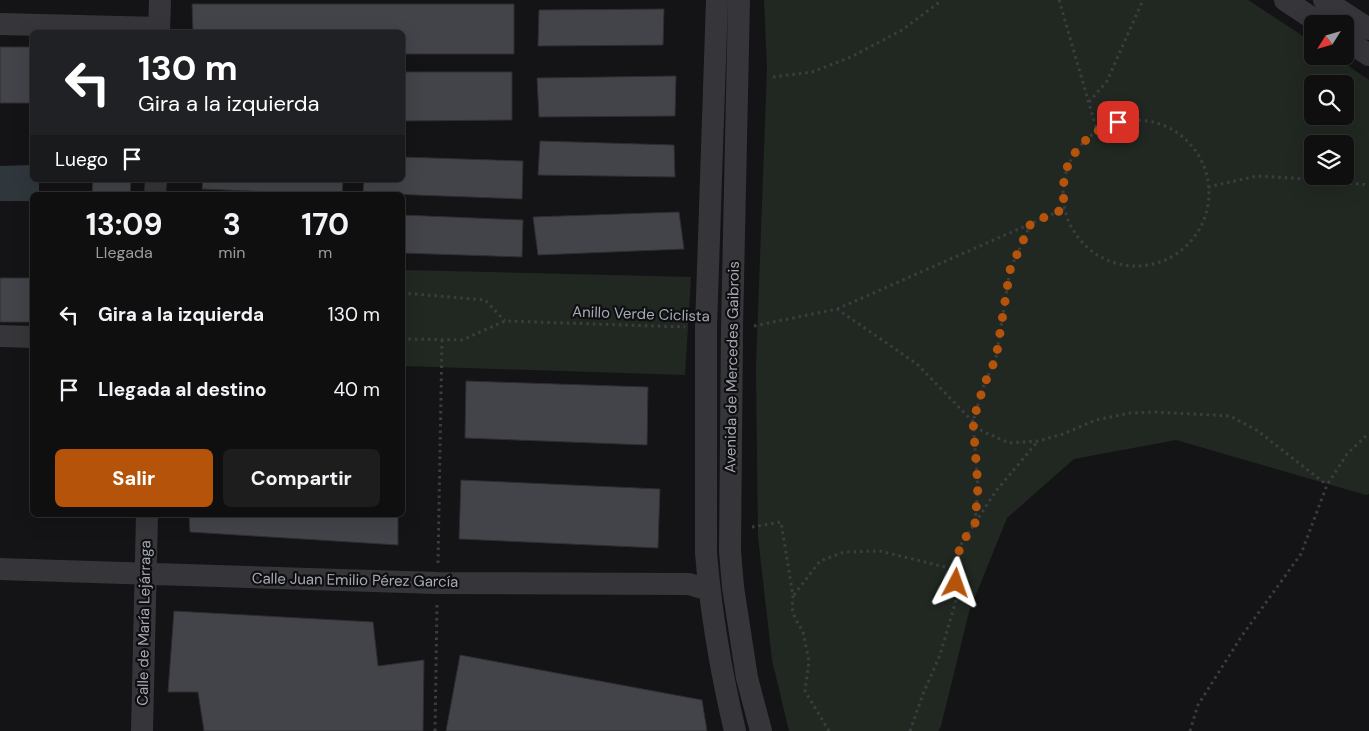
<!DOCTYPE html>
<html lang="es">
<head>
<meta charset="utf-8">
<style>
  :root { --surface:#0f0f10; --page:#1d1d1e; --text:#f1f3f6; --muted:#9b9c9f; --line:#2f2f30; --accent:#b45309 }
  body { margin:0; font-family:"DM Sans",sans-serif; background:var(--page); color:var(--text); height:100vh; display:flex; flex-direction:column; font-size:19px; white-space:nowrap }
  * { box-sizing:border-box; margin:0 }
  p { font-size:16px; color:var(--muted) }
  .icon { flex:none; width:28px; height:28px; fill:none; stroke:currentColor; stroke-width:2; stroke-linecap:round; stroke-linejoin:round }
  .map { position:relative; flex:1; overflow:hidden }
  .drawer { position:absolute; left:30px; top:192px; width:375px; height:325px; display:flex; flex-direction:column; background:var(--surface); border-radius:8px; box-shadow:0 5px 20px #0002,0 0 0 1px var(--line) }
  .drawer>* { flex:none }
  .banner { position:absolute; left:30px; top:30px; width:375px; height:152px; border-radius:8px; box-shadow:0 5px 20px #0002,0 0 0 1px var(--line); background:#202124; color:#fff; overflow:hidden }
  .needle { width:32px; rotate:233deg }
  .tools { position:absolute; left:1304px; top:15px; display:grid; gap:10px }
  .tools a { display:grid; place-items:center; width:50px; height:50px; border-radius:8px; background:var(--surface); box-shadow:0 5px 20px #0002,0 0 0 1px var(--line); font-size:25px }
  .pin { position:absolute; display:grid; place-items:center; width:42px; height:42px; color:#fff; margin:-21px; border-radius:10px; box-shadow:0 2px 8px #0006 }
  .me { position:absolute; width:55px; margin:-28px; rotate:4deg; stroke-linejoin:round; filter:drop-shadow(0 0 4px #0008) }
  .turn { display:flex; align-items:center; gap:18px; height:105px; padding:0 25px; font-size:22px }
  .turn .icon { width:65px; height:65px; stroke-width:2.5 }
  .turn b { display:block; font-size:35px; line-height:42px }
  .then { display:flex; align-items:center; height:48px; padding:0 25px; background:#0003; gap:10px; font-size:19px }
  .eta { display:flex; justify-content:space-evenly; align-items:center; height:85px; text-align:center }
  .eta b { font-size:30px; font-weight:700; line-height:35px }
  .cta { display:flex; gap:10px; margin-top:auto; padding:10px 25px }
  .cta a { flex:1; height:58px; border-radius:8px; background:var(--accent); color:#fff; font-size:20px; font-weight:700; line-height:58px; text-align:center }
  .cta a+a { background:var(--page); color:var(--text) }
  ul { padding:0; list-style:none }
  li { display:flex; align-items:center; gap:15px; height:75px; padding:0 25px }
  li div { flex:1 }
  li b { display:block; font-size:19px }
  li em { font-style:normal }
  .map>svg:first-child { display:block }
  .green { fill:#212822; fill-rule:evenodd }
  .water { fill:#2f373d }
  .building { fill:#434449; stroke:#2e2e32 }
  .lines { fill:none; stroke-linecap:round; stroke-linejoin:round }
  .path { stroke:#3c3d41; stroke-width:3; stroke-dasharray:2.5 4; stroke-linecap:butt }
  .minor { stroke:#36363a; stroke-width:22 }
  .route { stroke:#b45309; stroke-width:9; stroke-dasharray:0 16.2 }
  .labels { text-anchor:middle; stroke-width:4.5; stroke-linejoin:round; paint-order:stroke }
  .street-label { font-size:15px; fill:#a7abb5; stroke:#0f0f11 }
</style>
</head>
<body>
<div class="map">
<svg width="1369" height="731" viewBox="0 0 1369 731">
  <rect width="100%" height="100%" fill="#141416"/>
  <!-- green -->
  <path class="green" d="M 764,0 L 1248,0 L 1312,42 L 1312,56 L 1334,56 L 1369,80 L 1369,494 L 1366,495 L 1176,440 L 1074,459 L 1007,518 L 969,612 L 941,726 L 938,731 L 789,731 L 772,660 L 758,537 L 756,367 L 767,68 ZM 1312,84 L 1345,84 L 1345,116 L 1312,116 ZM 1312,144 L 1345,144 L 1345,176 L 1312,176 Z
    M 403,270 L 691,277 L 685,375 L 403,366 Z"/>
  <!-- water -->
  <path class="water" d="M 32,165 L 32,180 L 39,180 L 39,195 L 32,195 L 32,201 L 0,201 L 0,166 Z"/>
  <!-- building -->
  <path class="building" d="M 192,4 L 514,4 L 514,54 L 402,54 L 402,32 L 193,32 Z
    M 664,9 L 663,45 L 538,46 L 539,10 Z
    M 0,47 L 32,47 L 32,103 L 0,103 Z
    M 402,72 L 512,72 L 512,120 L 402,121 Z
    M 676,76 L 675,116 L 539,117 L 537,78 Z
    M 540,141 L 674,145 L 675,177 L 538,175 Z
    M 402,157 L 523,161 L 522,199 L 363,193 L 364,180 L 402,180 Z
    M 93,180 L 131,180 L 130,195 L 92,195 Z
    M 203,180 L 343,180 L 342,195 L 202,189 Z
    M 679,212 L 684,249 L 538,255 L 533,217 Z
    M 402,215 L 523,220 L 522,257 L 402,253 Z
    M 0,278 L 32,278 L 32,322 L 0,322 Z
    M 466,381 L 648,387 L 647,445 L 465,438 Z
    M 461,480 L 660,489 L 658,548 L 459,539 Z
    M 189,515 L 398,515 L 398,545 L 190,532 Z
    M 174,611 L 373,622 L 378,666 L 424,660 L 423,731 L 204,731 L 198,692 L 168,692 Z
    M 460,655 L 702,700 L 707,731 L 446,731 Z"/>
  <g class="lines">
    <!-- path -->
    <path class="path" d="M 1059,0 L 1097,131
      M 773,77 L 812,72 L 851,57 L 902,30 L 937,4 L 940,0
      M 1089,102 L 1107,81 L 1143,0
      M1063 193a73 73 0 1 1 146 0a73 73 0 1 1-146 0Z
      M 1208,187 L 1257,176 L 1306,179 L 1369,185
      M 402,293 L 485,300 L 505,321
      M 837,309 L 1064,209
      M 754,326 L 837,309 L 917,364 L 982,431 L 1009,443 L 1038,441 L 1063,434 L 1096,420 L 1130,413 L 1154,412 L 1230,416 L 1258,431 L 1327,485
      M 402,338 L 406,339 L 462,340 L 505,321 L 685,327
      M 975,522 L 978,487 L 973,421 L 984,385 L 996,358 L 1010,270 L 1031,223
      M 752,527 L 781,522 L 793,596 L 792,608 L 795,618 L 803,632 L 809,661 L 805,691 L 829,731
      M 438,563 L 442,340
      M 794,595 L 820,561 L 844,552 L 880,551 L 957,570
      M 435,731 L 437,604
      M 910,731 L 923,694 L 940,655 L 957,597 L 957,570 L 960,546 L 996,491 L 1038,441
      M 1190,731 L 1198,705 L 1241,637 L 1301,554 L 1327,485 L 1347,454 L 1369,433"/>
    <!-- minor -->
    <path class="minor" d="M 717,0 L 706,327 L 706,553 C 711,613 721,672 735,731
      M 739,0 L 732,328 L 730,551 L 733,587 L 747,678 L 761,731
      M 1285,0 L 1321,24
      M 1324,0 L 1369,29
      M 0,24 L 159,28
      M 159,32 L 160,0
      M 1345,39 L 1369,55
      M 155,195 L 156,180
      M 0,336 L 32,337
      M 0,569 L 437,583 L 689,584 L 709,590
      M 142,731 L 147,515"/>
  </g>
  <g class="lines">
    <!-- route -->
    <path class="route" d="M 956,583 L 956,570 L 960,546 L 975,523 L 978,487 L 973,421 L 984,385 L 996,358 L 1010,270 L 1031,223 L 1064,209 L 1063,186 L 1068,164 L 1080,145 L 1097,131 L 1118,122"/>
  </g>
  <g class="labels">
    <!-- street labels -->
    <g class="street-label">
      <text transform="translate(641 314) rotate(2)" y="5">Anillo Verde Ciclista</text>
      <text transform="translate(732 367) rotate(-89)" y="5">Avenida de Mercedes Gaibrois</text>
      <text transform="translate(355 580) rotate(1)" y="5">Calle Juan Emilio Pérez García</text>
      <text transform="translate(144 623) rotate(-89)" y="5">Calle de María Lejárraga</text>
    </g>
  </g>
</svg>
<div class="tools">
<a><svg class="needle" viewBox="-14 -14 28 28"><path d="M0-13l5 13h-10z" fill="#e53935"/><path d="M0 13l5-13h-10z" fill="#9b9c9f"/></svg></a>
<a><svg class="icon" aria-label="search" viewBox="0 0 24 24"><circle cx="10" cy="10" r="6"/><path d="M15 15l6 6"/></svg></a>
<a><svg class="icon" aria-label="layers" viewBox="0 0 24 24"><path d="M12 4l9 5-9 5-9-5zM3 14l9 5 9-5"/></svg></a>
</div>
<div class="pin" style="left:1118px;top:122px;background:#d93025"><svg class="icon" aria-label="arrive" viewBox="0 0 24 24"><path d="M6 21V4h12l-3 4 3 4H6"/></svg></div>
<svg class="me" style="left:956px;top:583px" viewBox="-20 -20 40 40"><path d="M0-17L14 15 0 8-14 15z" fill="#b45309" stroke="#fff" stroke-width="4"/></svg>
<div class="banner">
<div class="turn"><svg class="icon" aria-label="left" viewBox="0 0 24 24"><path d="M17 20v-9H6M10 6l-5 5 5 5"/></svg><div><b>130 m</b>Gira a la izquierda</div></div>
<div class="then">Luego<svg class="icon" aria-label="arrive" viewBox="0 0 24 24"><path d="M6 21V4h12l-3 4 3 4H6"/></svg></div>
</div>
<section class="drawer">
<div class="eta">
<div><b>13:09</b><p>Llegada</p></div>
<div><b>3</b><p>min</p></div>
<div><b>170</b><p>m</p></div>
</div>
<ul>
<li><svg class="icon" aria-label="left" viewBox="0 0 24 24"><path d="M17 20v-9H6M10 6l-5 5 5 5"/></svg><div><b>Gira a la izquierda</b></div><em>130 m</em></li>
<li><svg class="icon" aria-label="arrive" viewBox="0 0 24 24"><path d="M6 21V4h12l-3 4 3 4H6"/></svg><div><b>Llegada al destino</b></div><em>40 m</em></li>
</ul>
<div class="cta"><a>Salir</a><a>Compartir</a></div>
</section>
</div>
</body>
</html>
